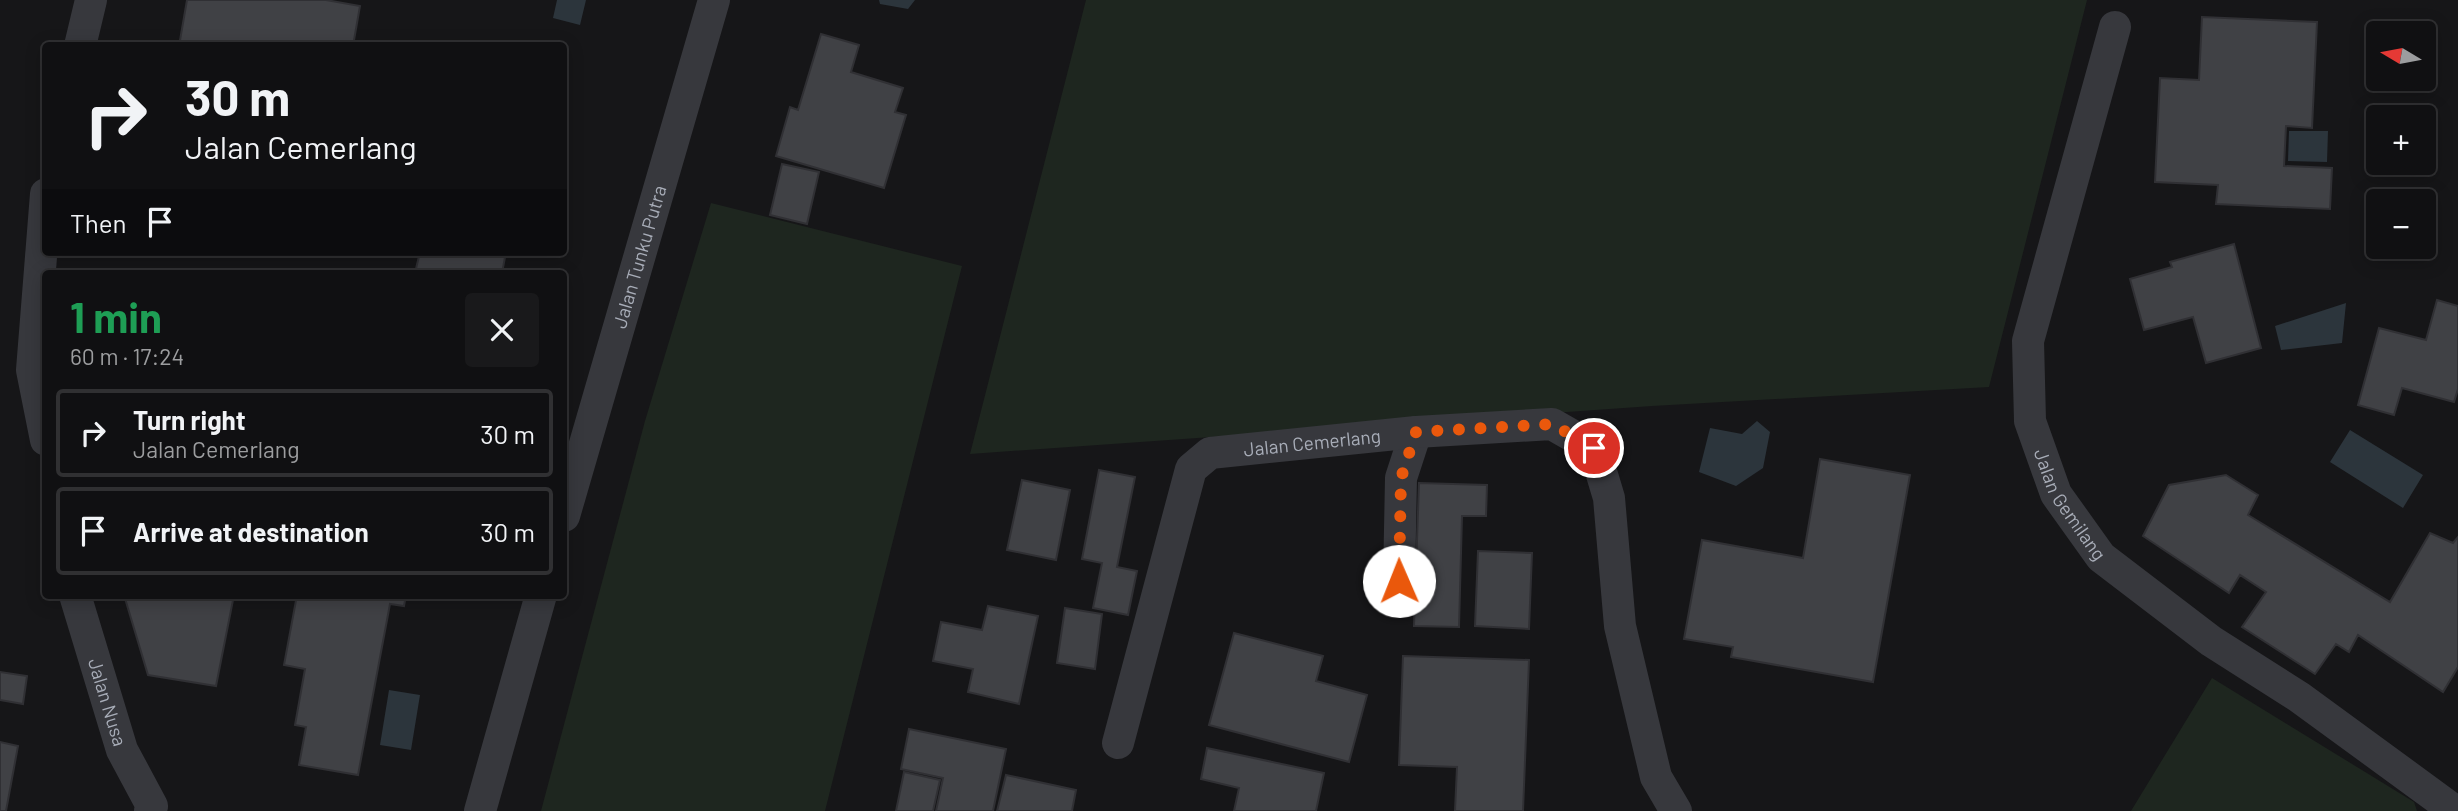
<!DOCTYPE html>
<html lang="en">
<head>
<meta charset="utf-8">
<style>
  :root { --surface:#101012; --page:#19191b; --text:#f1f3f6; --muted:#9c9d9f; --line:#303032 }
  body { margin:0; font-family:Barlow,sans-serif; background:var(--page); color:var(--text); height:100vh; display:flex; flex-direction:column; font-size:26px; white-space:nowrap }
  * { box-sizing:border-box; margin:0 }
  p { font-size:23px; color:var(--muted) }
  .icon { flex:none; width:38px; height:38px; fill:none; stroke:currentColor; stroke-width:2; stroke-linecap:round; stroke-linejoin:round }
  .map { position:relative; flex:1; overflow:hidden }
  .details { position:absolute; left:42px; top:270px; width:525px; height:329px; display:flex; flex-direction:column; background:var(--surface); border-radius:7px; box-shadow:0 4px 18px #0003,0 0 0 2px var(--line) }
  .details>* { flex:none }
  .hud { position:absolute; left:42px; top:42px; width:525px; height:214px; border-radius:7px; box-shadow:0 4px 18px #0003,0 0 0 2px var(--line); background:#101012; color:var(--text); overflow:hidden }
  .needle { width:46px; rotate:280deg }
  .controls { position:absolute; left:2366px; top:21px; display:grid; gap:14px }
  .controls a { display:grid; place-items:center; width:70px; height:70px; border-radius:7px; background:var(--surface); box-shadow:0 4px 18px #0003,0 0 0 2px var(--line); font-size:35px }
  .pin { position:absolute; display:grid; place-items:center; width:60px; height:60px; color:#fff; margin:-30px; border:4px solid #fff; border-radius:50%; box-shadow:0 2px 7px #0007 }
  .me { position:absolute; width:77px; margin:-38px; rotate:359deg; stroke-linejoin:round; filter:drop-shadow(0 0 5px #0008) }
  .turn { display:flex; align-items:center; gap:24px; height:147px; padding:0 28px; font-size:32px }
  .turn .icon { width:91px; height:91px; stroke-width:2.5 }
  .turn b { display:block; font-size:49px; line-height:60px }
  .then { display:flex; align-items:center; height:66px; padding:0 28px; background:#0003; gap:14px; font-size:26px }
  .round { display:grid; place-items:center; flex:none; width:74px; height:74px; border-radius:7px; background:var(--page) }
  .headline { display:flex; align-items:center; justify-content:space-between; height:119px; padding:0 28px }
  h1 { font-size:42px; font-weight:700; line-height:52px; color:#1e9e55 }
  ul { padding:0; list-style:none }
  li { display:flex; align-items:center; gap:21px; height:88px; margin:0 14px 10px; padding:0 14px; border:4px solid var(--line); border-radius:7px }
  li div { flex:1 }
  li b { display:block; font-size:26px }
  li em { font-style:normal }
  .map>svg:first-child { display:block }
  .green { fill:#1e261f }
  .water { fill:#2c353c }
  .building { fill:#404145; stroke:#303034; stroke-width:2 }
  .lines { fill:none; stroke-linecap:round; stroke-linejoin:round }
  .minor { stroke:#37383d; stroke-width:32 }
  .route { stroke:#ea580c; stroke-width:12; stroke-dasharray:0 21.6 }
  .labels { text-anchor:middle; stroke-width:5; stroke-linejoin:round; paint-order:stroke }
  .street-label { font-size:19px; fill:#a8adb8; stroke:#111113 }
</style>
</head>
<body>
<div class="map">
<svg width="2458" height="811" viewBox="0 0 2458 811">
  <rect width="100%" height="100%" fill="#161618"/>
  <!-- green -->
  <path class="green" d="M 1086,0 L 2087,0 L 1989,387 L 1652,406 L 970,454 Z
    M 711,203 L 962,266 L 825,811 L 541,811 L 645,421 Z
    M 2212,678 L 2414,802 L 2417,811 L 2131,811 Z"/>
  <!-- water -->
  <path class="water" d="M 557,0 L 586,0 L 580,25 L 553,18 Z
    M 879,0 L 915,0 L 908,9 L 880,4 Z
    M 2289,131 L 2328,131 L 2327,162 L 2288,161 Z
    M 2346,303 L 2342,343 L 2281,350 L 2275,326 Z
    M 1757,421 L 1770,432 L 1763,468 L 1736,486 L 1699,472 L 1710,428 L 1742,434 Z
    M 2350,430 L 2423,475 L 2403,508 L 2330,462 Z
    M 389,690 L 420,695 L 411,750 L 380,745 Z"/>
  <!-- building -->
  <path class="building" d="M 187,0 L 326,0 L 360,6 L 353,46 L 179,46 Z
    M 2202,17 L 2317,22 L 2312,128 L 2286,126 L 2284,166 L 2332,168 L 2330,209 L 2216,204 L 2218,185 L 2155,182 L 2160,78 L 2199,80 Z
    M 821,34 L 859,45 L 851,72 L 903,88 L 895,112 L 906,115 L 884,188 L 776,156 L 790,107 L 798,110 Z
    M 782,164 L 819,172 L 807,224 L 770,215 Z
    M 2234,244 L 2261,348 L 2206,363 L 2193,317 L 2144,330 L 2130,279 L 2172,267 L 2170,262 Z
    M 420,252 L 506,252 L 502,273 L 415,273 Z
    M 2437,300 L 2458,306 L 2458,389 L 2454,402 L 2402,388 L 2394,415 L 2358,405 L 2379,328 L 2426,340 Z
    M 1820,459 L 1910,475 L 1873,682 L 1731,657 L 1733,647 L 1684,639 L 1702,540 L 1803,558 Z
    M 1099,470 L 1135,477 L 1117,567 L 1137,571 L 1128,615 L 1093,608 L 1102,563 L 1082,559 Z
    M 2226,475 L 2258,495 L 2248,515 L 2390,602 L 2430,533 L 2453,543 L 2458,537 L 2458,667 L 2443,692 L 2358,635 L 2349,652 L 2336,644 L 2315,674 L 2242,627 L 2266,592 L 2240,575 L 2229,593 L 2143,536 L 2169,485 Z
    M 1022,480 L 1070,490 L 1056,560 L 1007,550 Z
    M 1419,483 L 1487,485 L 1486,516 L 1462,516 L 1459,627 L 1414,626 Z
    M 1478,551 L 1532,553 L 1529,629 L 1475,626 Z
    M 124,595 L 234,595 L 216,686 L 148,675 Z
    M 297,595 L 406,595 L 404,606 L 390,604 L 358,775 L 299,765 L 306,727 L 295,725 L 305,669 L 284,665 Z
    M 988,606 L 1038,616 L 1019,704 L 968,692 L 973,669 L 933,661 L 941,622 L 982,630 Z
    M 1065,608 L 1102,614 L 1095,669 L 1057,663 Z
    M 1234,633 L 1323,656 L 1316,681 L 1367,695 L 1349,762 L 1209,725 Z
    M 1403,656 L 1529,660 L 1523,811 L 1455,811 L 1457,767 L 1399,765 Z
    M 0,672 L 27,676 L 23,704 L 0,700 Z
    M 909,729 L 1006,749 L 993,811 L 936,811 L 943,778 L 901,769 Z
    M 0,742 L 18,746 L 6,811 L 0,811 Z
    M 1207,748 L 1324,773 L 1316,811 L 1234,811 L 1239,788 L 1201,779 Z
    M 904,772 L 940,780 L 933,811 L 896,811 Z
    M 1006,775 L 1076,790 L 1072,811 L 997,811 Z"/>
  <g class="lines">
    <!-- minor -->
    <g class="minor">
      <path id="s1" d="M 2115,27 L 2028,341 L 2030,421 L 2056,494 L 2101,557 L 2211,641 L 2299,697 L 2455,811"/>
      <path d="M 80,46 L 91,0"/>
      <path d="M 46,194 L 32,370 L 46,440"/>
      <path id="s2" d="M 564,516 L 714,0"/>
      <path d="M 1399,581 L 1401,478 L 1416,432"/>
      <path id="s3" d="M 75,595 L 122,750 L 152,806 L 150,811"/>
      <path id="s4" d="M 1118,743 L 1191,469 L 1210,453 L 1416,432 L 1552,424 L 1594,448 L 1609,498 L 1620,626 L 1656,777 L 1676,811"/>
      <path d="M 480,811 L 541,595"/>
    </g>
  </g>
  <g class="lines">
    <!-- route -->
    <path class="route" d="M 1399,581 L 1401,478 L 1416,432 L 1552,424 L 1594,448"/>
  </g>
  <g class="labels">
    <!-- street labels -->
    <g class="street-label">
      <text dy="7" stroke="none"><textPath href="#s2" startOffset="270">Jalan Tunku Putra</textPath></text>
      <text dy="7" stroke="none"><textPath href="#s4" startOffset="411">Jalan Cemerlang</textPath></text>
      <text dy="7" stroke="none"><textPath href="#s1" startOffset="499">Jalan Gemilang</textPath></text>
      <text dy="7" stroke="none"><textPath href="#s3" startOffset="112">Jalan Nusa</textPath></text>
    </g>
  </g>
</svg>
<div class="controls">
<a><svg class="needle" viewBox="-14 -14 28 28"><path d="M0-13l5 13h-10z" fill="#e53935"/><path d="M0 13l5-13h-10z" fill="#9c9d9f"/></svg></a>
<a>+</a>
<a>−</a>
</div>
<div class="pin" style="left:1594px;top:448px;background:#d93025"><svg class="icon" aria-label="arrive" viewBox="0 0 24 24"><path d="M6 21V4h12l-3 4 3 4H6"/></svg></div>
<svg class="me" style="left:1399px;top:581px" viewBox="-20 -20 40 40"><circle r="19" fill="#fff"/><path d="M0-13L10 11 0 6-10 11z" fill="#ea580c"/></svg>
<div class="hud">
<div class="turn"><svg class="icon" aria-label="right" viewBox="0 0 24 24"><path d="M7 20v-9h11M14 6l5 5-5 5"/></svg><div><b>30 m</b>Jalan Cemerlang</div></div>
<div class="then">Then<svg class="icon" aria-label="arrive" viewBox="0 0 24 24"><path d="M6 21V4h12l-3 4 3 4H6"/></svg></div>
</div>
<section class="details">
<div class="headline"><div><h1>1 min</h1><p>60 m · 17:24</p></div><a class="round"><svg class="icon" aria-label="close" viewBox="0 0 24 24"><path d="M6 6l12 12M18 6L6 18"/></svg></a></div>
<ul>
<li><svg class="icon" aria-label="right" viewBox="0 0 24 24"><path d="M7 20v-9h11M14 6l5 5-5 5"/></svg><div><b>Turn right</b><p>Jalan Cemerlang</p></div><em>30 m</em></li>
<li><svg class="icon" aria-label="arrive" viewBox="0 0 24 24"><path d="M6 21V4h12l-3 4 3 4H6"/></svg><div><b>Arrive at destination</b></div><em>30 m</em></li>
</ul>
</section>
</div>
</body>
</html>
